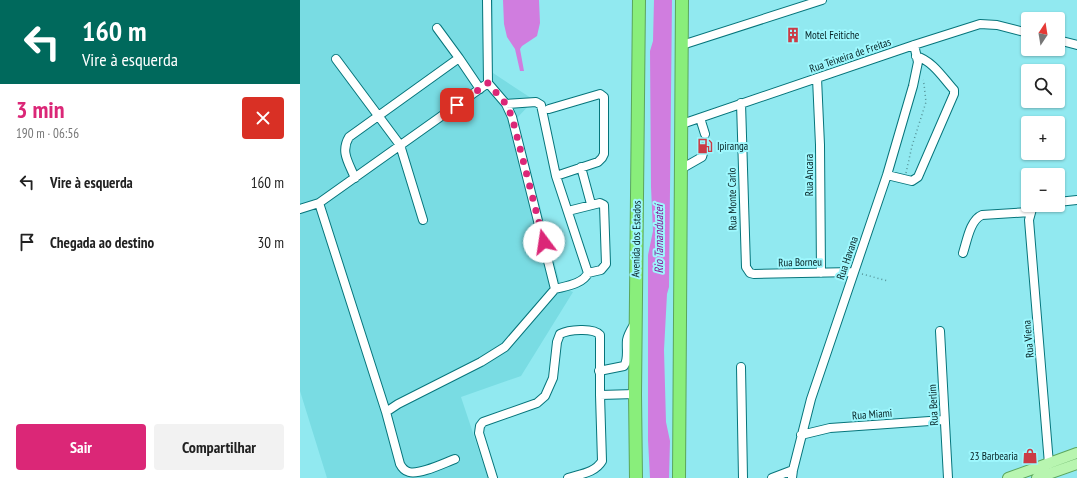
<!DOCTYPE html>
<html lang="pt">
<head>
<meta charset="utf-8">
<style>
  :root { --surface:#fff; --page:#f2f2f2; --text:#222; --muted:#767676; --accent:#db2777 }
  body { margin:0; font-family:"PT Sans Narrow",sans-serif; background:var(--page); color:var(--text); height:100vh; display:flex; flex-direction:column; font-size:15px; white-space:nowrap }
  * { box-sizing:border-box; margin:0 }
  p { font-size:13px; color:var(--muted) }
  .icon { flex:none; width:22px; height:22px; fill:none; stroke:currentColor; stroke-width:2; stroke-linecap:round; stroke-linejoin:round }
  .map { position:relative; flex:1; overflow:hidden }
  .side { display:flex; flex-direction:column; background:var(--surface); width:300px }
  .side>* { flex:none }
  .hud { background:#00695c; color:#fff; overflow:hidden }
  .needle { width:26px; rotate:12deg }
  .controls { position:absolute; left:721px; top:12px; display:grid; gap:8px }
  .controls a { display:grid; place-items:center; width:44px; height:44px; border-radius:4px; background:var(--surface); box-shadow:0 1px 3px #0004; font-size:20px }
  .pin { position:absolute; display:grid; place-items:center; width:34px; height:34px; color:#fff; margin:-17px; border-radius:8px; box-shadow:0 2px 6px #0006 }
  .me { position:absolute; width:44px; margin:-22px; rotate:346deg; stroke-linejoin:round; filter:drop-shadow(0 0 3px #0008) }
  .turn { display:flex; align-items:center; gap:14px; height:84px; padding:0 16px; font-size:18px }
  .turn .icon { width:52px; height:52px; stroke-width:2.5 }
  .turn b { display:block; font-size:28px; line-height:34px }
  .round { display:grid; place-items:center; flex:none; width:42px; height:42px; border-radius:4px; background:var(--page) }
  .headline { display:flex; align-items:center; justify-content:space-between; height:68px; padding:0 16px }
  h1 { font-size:24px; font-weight:700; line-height:30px; color:var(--accent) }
  .primary-button { display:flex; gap:8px; margin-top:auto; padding:8px 16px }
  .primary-button a { flex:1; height:46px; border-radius:4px; background:var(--accent); color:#fff; font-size:16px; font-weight:700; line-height:46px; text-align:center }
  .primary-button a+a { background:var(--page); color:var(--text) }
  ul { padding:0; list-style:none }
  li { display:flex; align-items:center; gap:12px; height:60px; padding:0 16px }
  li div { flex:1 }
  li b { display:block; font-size:15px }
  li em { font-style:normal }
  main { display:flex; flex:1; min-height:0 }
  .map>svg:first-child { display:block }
  .built { fill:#79dce3 }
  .water { fill:#d07ddf }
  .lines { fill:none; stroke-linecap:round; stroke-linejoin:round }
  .minor-tunnel { stroke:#75c1c7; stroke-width:8; stroke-dasharray:8 4; stroke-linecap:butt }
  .minor-casing { stroke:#06757b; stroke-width:10 }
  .major-casing { stroke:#5ba65c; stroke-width:12 }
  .highway-casing { stroke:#5ba65c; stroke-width:14 }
  .path { stroke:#559398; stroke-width:1.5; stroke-dasharray:1 3; stroke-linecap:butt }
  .minor { stroke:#fff; stroke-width:8 }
  .major { stroke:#b8f5b0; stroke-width:10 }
  .highway { stroke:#89ee7b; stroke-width:12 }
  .route { stroke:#db2777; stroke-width:7; stroke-dasharray:0 12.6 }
  .labels { text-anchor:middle; stroke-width:4; stroke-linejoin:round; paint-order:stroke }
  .poi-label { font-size:11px; fill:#052123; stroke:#9ef7fd; text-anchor:start }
  .street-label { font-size:11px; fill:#052123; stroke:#9ef7fd }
  .water-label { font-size:12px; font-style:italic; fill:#851f96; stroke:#9ef7fd }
</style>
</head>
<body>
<main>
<section class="side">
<div class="hud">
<div class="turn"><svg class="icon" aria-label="left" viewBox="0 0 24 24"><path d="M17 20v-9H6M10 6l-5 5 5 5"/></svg><div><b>160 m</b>Vire à esquerda</div></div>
</div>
<div class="headline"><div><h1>3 min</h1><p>190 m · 06:56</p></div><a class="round" style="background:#d93025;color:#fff"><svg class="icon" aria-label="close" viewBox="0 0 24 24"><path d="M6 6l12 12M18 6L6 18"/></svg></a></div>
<ul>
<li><svg class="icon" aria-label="left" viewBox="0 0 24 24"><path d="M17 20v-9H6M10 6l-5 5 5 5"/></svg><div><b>Vire à esquerda</b></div><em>160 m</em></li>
<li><svg class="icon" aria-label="arrive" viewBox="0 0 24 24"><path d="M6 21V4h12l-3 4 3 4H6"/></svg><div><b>Chegada ao destino</b></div><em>30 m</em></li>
</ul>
<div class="primary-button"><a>Sair</a><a>Compartilhar</a></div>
</section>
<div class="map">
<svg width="777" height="478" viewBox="0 0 777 478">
  <rect width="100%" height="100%" fill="#91e9f0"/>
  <!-- built -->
  <path class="built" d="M 0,0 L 193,0 L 193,73 L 234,100 L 217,118 L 261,287 L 273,292 L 221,376 L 161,397 L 188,478 L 27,478 L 0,391 Z"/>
  <!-- water -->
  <path class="water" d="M 203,0 L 239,0 L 240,23 L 237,36 L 222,46 L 220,49 L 224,71 L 220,71 L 215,49 L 207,37 L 204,24 Z
    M 354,0 L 372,0 L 369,287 L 367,294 L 364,350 L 366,422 L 370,441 L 369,478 L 350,478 L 348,440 L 348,255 L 353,231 L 351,187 L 350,51 L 353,41 Z"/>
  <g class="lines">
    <!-- minor-tunnel -->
    <path class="minor-tunnel" d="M 404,150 L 405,134"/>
    <!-- minor casing -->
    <g class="minor-casing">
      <path id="minor" d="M 137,28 L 159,58
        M 758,40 L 777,45
        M 382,45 L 522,0
        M 36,59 L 100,145 L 123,220
        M 517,78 L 520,145 L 521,273
        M 441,103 L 446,267 L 450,273 L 454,274 L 554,272
        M 206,104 L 236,102 L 241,105 L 256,176 L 288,273 C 283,284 266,286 255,289
        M 249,109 L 300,94 L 304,97 L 304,154 L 302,158 L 298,162 L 256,176
        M 400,118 L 405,134
        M 382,124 L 614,45 L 680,24 L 697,25 L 728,33
        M 281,167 L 291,204
        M 381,169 L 402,157 L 404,150
        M 587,175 L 612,181 L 618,177 L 654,94 L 654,90 C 643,78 633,61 616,56
        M 55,178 C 49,163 40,152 49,137 L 159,58 L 180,89
        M 758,202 L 777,200
        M 19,203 L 86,412
        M 736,205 L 732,209 L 729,220 L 749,464
        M 0,209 L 19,203 L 188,83
        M 268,211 L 300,203 L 304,205 L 306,264 L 301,270 L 288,273
        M 663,253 C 667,241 670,220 682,215 L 730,212
        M 640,331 L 648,478
        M 441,367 L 443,478
        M 299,371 L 324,366 C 329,359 326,349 327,340 C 328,334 332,328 335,323
        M 300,395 L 335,394
        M 501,435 L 530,428 L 644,420
        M 155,459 C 144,463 120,475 109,472 C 105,471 102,468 100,464 L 86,412 L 98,404 L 181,362 L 205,347 L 255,289 L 212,117 L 206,104 L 188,83 L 187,0
        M 193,478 L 179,433 L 180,426 L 183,422 L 237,403 L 245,396 L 253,378 L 257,342 L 260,334 C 268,330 293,327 300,335 L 300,395 L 302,461 C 295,473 280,474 268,478
        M 472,478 L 493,470
        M 492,478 L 493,470 L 511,399 L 587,175 L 613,86 L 618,62 L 614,45"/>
    </g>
    <!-- major casing -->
    <g class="major-casing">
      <path id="major" d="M 708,478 L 777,453
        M 737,478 L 777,464"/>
    </g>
    <!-- highway casing -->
    <g class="highway-casing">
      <path id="highway" d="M 336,478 L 335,394 L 339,0
        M 379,478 L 382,0"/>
    </g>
    <!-- path -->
    <path class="path" d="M 606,173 L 612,146 L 626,102 L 624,84 L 623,80
      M 562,274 L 588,281"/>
    <!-- minor -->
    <use href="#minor" class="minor"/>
    <!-- major -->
    <use href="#major" class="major"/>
    <!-- highway -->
    <use href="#highway" class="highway"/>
  </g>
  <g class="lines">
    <!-- route -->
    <path class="route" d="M 157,105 L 188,83 L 206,104 L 212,117 L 244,242"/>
  </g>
  <!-- icons -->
  <defs>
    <g id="building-bare" transform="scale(1.2)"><path d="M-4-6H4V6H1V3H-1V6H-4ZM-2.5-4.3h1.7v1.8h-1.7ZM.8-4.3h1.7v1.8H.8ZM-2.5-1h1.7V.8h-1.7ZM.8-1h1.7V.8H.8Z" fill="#cb3b45" stroke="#9ef7fd" stroke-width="2.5" paint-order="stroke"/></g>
    <g id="fuel-bare" transform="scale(1.2)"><path d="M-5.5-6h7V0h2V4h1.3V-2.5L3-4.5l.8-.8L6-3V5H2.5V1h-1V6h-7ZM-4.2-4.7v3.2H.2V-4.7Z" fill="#cb3b45" stroke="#9ef7fd" stroke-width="2.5" paint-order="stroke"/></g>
    <g id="shop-bare" transform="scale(1.2)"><path d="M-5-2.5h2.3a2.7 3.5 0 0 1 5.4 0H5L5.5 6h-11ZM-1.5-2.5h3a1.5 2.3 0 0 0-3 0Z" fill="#cb3b45" stroke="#9ef7fd" stroke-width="2.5" paint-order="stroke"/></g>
  </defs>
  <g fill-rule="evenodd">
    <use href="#building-bare" x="493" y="35"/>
    <use href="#fuel-bare" x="405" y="146"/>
    <use href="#shop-bare" x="730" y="456"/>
  </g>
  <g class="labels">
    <!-- poi labels -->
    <g class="poi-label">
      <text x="505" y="39">Motel Feitiche</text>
      <text x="417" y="150">Ipiranga</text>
      <text x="718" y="460" text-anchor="end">23 Barbearia</text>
    </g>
    <!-- street labels -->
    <g class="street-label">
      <text transform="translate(550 55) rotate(-19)" y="4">Rua Teixeira de Freitas</text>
      <text transform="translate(509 175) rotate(-90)" y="4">Rua Ancara</text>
      <text transform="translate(432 199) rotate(-91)" y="4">Rua Monte Carlo</text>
      <text transform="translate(336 239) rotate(-89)" y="4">Avenida dos Estados</text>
      <text transform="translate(547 258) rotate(-71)" y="4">Rua Havana</text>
      <text transform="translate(500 262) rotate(-1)" y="4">Rua Borneu</text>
      <text transform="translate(728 339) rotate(-95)" y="4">Rua Viena</text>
      <text transform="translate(633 405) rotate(-93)" y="4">Rua Berlim</text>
      <text transform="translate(572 414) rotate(-4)" y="4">Rua Miami</text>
    </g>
    <!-- water labels -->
    <g class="water-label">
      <text transform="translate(359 239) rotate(-90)" y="4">Rio Tamanduateí</text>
    </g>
  </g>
</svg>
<div class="controls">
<a><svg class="needle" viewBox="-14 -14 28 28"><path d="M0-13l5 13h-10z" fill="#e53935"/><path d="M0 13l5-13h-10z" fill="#767676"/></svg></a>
<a><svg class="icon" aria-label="search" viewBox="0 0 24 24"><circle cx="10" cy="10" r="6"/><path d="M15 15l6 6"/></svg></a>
<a>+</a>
<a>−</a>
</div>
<div class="pin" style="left:157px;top:105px;background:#d93025"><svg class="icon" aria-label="arrive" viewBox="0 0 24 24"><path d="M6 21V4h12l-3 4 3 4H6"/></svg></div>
<svg class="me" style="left:244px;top:242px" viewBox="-20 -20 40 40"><circle r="19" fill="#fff"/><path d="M0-13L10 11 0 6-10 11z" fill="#db2777"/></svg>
</div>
</main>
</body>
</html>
